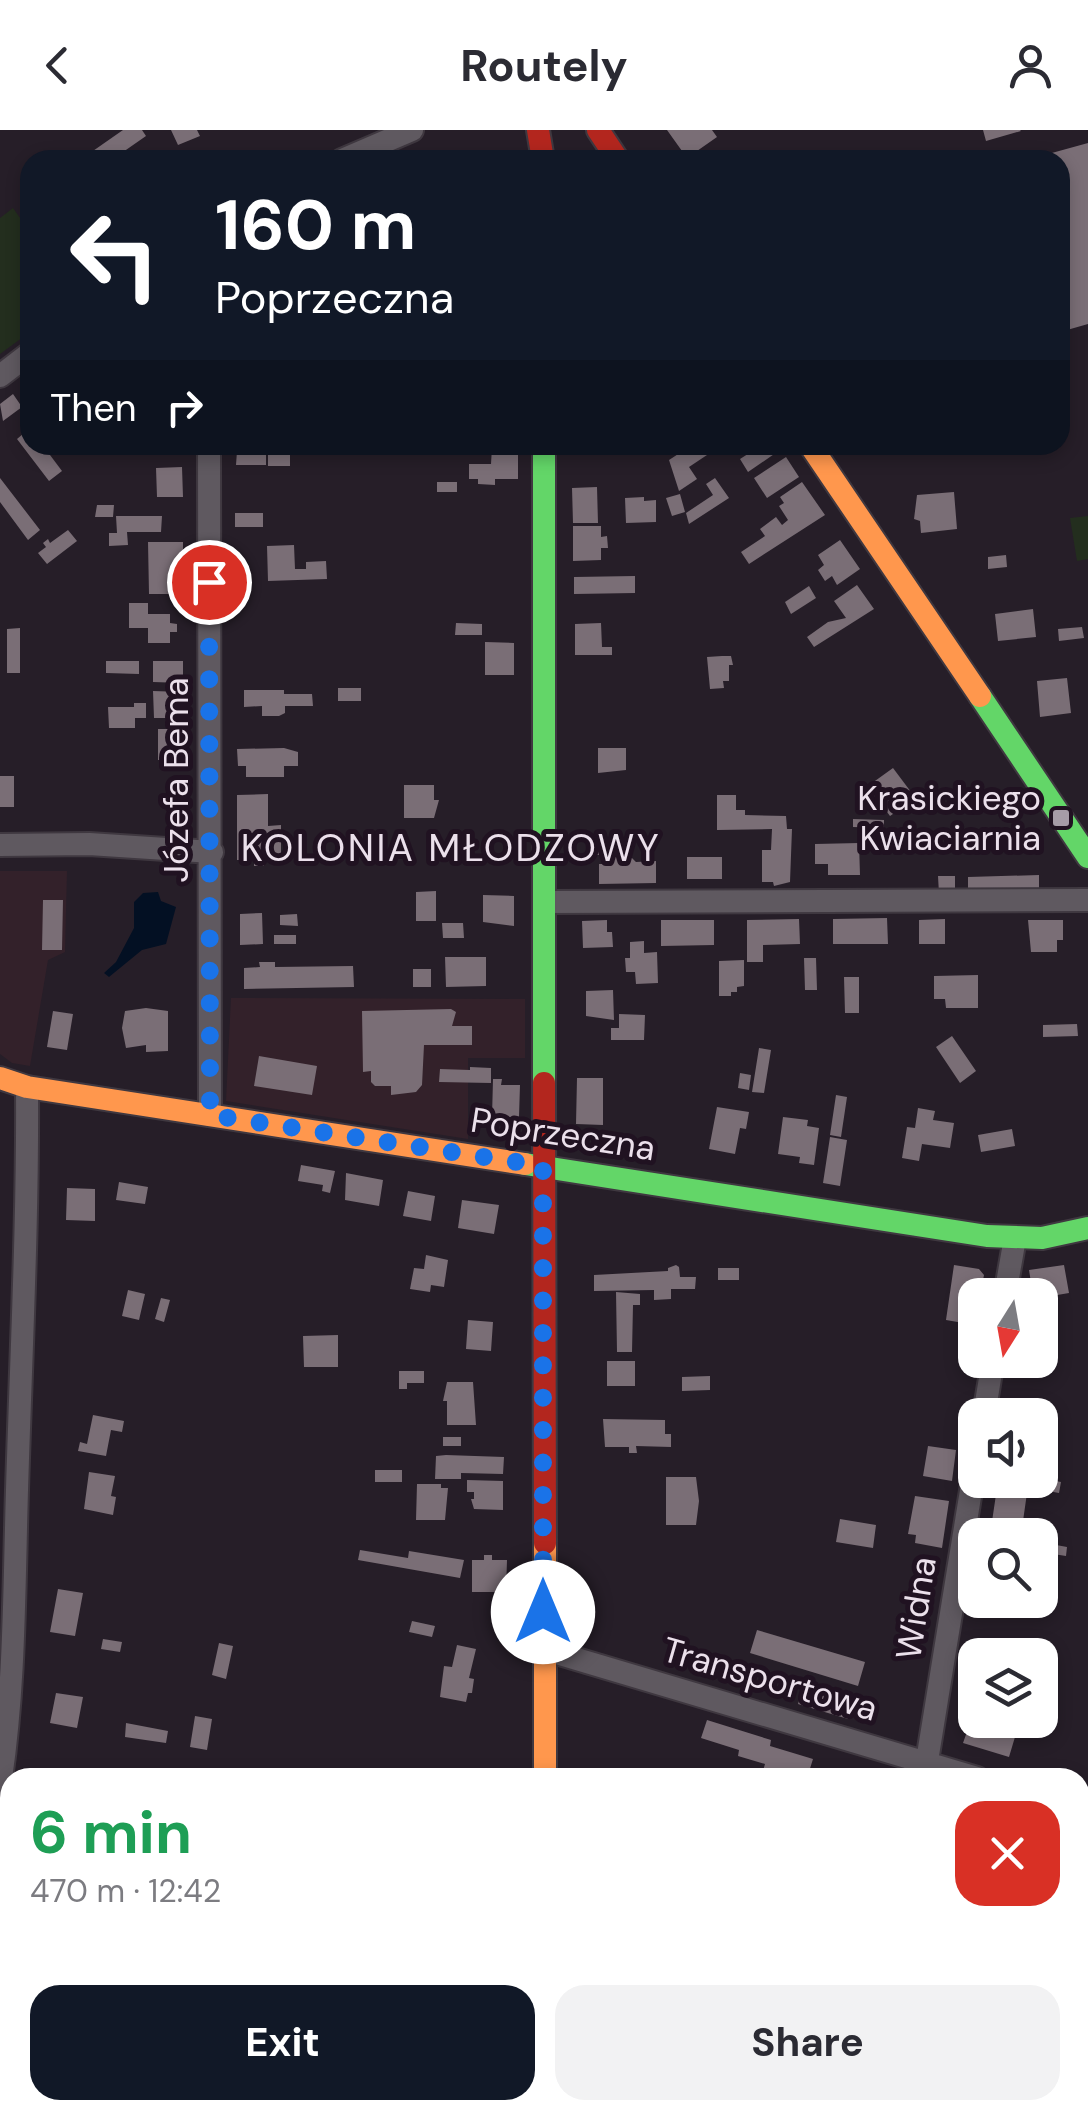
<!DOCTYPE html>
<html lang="en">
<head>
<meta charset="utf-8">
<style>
  :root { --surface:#fff; --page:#f2f2f3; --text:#2b2b33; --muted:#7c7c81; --accent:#111827 }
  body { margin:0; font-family:"DM Sans",sans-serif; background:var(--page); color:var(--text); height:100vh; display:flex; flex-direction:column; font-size:38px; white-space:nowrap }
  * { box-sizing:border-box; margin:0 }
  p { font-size:32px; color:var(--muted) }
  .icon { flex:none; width:55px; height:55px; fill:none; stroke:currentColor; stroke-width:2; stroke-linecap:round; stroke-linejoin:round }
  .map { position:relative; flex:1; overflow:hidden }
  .side { position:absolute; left:0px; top:1638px; width:1090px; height:352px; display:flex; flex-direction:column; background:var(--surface); border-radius:30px 30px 0 0; box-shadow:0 5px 15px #0003 }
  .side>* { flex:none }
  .hud { position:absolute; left:20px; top:20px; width:1050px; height:305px; border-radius:30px; box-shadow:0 5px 15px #0003; background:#111827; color:#fff; overflow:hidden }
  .needle { width:65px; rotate:191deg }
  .buttons { position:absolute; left:958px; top:1148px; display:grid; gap:20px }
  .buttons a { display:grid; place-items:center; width:100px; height:100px; border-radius:20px; background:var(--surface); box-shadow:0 5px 15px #0003; font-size:50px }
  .pin { position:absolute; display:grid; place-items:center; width:85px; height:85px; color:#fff; margin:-42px; border:5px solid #fff; border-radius:50%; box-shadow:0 2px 10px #0007 }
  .me { position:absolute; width:110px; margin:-55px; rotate:0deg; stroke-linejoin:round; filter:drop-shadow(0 0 8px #0008) }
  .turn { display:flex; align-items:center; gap:35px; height:210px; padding:0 30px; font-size:45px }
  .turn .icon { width:130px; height:130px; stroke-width:2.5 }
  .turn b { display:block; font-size:70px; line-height:85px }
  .then { display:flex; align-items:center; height:95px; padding:0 30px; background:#0003; gap:20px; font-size:38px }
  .round { display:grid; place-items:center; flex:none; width:105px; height:105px; border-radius:30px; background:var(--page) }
  .overview { display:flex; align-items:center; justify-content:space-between; height:170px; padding:0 30px }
  h1 { font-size:60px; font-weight:700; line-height:75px; color:#1e9e55 }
  .cta { display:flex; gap:20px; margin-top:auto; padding:20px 30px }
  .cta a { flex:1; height:115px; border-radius:30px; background:var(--accent); color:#fff; font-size:40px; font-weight:700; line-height:115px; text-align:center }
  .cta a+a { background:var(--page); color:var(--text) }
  header { display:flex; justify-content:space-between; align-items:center; height:130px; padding:0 30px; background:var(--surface); font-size:45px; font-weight:700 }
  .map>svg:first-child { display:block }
  .commercial { fill:#33212a }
  .green { fill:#232e1e }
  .forest { fill:#43573b }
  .water { fill:#031023 }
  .building { fill:#7a6e76 }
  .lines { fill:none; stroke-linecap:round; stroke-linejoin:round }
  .street-casing { stroke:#3f3840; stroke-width:26 }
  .fast-casing { stroke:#3f3840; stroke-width:26 }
  .slow-casing { stroke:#3f3840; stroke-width:26 }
  .jam-casing { stroke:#3f3840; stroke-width:26 }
  .street { stroke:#5f5960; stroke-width:22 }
  .fast { stroke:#63d668; stroke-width:22 }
  .slow { stroke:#ff974d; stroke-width:22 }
  .jam { stroke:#b3261e; stroke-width:22 }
  .route { stroke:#1a73e8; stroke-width:18; stroke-dasharray:0 32.4 }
  .poi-dot { fill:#a69ca7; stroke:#201221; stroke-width:4 }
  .labels { text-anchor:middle; stroke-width:10; stroke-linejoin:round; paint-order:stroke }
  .street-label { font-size:35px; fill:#ebe0eb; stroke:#201221 }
  .poi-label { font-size:35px; fill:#ebe0eb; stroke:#201221; text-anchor:end }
  .neighbourhood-label { font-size:38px; letter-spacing:2.5px; fill:#ebe0eb; stroke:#201221 }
</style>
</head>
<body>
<header><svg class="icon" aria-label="back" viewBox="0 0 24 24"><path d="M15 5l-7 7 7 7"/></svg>Routely<svg class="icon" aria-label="person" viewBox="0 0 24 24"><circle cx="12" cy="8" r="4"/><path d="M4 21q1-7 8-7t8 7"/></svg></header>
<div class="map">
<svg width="1088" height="1988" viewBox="0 0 1088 1988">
  <rect width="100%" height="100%" fill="#261e28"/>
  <!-- commercial -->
  <path class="commercial" d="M 0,741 L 67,741 L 65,822 L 48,830 L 30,936 L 12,933 L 0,924 Z
    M 231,868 L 525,869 L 525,928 L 468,928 L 468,1009 L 226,971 Z"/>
  <!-- green -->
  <path class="green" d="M 13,78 L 30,102 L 30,202 L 0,224 L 0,88 Z
    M 1088,386 L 1088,429 L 1077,431 L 1070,388 Z
    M 0,1753 L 10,1761 L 10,1976 L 0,1974 Z"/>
  <!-- forest -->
  <path class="forest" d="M 1080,1975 L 1088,1976 L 1088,1988 L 585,1988 L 585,1980 L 1080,1980 Z"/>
  <!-- water -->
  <path class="water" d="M 158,762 L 161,771 L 176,777 L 166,814 L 142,820 L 109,847 L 104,843 L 116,832 L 134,798 L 134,772 L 143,763 Z"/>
  <!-- building -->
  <path class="building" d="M 123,0 L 142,0 L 146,6 L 113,29 L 111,25 L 104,30 L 80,30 Z
    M 171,0 L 197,0 L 200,6 L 178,15 Z
    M 667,0 L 712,0 L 717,7 L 687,28 Z
    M 983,0 L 1020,0 L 1021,1 L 986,11 Z
    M 1088,13 L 1088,194 L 1060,202 L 1060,30 L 1030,29 Z
    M 457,21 L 491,21 L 491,30 L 457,30 Z
    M 13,264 L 22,277 L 3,291 L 0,274 Z
    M 30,298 L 30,315 L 63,315 L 50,325 L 62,341 L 49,351 L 17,309 Z
    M 412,315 L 440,315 L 440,320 L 421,323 L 412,321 Z
    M 692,315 L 722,315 L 689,337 L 697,349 L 679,361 L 669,330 Z
    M 746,315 L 777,315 L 780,320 L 748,342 L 740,329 L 751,322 Z
    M 492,317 L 518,317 L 518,349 L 495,349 L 495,355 L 478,354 L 478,349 L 469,349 L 469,334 L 491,334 Z
    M 290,320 L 290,336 L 268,336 L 268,321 Z
    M 237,321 L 266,321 L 266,335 L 236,335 Z
    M 786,327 L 799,347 L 767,368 L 754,348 Z
    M 182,337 L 183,367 L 157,367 L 156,338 Z
    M 0,348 L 40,400 L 28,410 L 0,372 Z
    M 715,348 L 729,368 L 689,394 L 686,383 L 713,365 L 706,354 Z
    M 437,352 L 457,352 L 457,362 L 437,362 Z
    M 802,352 L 825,385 L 749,434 L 741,422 L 765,406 L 760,399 L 776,387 L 782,395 L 788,390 L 779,376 L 784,373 L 780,367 Z
    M 597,357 L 598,393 L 573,393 L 572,358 Z
    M 954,362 L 957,399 L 921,403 L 920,391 L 914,389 L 917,365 Z
    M 680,364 L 685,382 L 672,386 L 666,368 Z
    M 644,367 L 644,371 L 656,370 L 656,392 L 626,393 L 625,368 Z
    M 97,375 L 114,375 L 113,387 L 95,387 Z
    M 235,383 L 263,383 L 263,397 L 235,397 Z
    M 116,386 L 162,386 L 161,402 L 127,402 L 128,415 L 109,416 L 109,403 L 117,403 Z
    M 573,396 L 601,396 L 601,407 L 607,406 L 608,418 L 601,418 L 601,430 L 573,431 Z
    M 68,400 L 77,411 L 47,434 L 38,423 L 46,417 L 43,413 L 48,409 L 50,413 Z
    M 840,410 L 860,439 L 837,455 L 832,446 L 825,451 L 818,440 L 824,435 L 818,425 Z
    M 148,412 L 183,412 L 183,464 L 149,464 Z
    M 294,415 L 295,439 L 306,439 L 306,432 L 326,431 L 327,449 L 268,451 L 267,416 Z
    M 1006,425 L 1007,437 L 988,439 L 988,427 Z
    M 635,446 L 635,463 L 574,464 L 574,447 Z
    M 857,455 L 874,479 L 814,517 L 807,507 L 828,492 L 846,488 L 834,471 Z
    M 809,456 L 816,468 L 791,484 L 785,472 Z
    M 129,473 L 148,473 L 148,484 L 170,484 L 170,493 L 177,494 L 177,502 L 170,502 L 170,513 L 148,513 L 148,498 L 129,498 Z
    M 1033,479 L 1036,507 L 998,511 L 995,484 Z
    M 456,493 L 482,494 L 482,505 L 455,505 Z
    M 601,493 L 602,517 L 612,517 L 612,525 L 575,525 L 575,494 Z
    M 1082,497 L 1084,508 L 1059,511 L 1058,499 Z
    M 20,498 L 20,543 L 7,543 L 7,499 Z
    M 485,512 L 514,513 L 514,545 L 485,545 Z
    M 722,526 L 731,526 L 733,535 L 729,535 L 729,551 L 723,551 L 724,558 L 710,559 L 707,527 Z
    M 106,531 L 139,531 L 139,544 L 106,543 Z
    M 153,531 L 183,531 L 183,553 L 153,552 Z
    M 1067,548 L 1071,583 L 1040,587 L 1037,551 Z
    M 338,558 L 361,558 L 361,571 L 338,571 Z
    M 244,560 L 284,560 L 284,564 L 312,564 L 313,576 L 285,576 L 285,583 L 279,586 L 262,586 L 262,576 L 244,577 Z
    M 153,561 L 183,562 L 183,588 L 154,588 Z
    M 134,573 L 146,573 L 146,588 L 135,588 L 135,598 L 109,598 L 108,577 L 134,577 Z
    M 158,599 L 185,599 L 185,630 L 158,630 Z
    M 284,618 L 298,622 L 298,636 L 284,636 L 284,647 L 246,647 L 246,636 L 238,636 L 237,619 Z
    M 598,618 L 626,618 L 626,640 L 598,643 Z
    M 893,638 L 911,662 L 905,667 L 909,673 L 890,686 L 868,656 Z
    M 0,646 L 14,646 L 14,677 L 0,677 Z
    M 404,655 L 434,655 L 434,670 L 439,670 L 434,688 L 404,688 Z
    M 268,664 L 268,696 L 281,695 L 281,730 L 264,730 L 264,736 L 254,736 L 254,730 L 237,730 L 237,665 Z
    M 717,665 L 736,665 L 736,680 L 745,680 L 745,685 L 786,686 L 787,699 L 792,699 L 790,752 L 774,756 L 773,752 L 762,752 L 762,720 L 771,720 L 772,699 L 717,700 Z
    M 853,689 L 884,690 L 884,698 L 853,697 Z
    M 586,712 L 631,712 L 631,727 L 636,732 L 656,731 L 656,753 L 599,754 L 599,734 L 608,734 L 608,725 L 586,725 Z
    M 859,713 L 860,745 L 828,745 L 828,734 L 815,734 L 815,714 Z
    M 687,727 L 722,727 L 722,749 L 687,749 Z
    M 1039,745 L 1039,763 L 968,763 L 968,747 Z
    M 938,746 L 955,746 L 955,764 L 939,764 Z
    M 436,761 L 436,791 L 416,791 L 416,762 Z
    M 483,765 L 514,766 L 514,796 L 483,792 Z
    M 43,770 L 63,770 L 62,820 L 42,820 Z
    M 262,783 L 263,814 L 240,815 L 240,784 Z
    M 297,784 L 298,796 L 280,795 L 280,785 Z
    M 887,788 L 888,814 L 833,814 L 833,789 Z
    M 799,789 L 800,814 L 763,815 L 763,832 L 747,832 L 747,790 Z
    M 945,789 L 945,814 L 919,814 L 919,790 Z
    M 607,790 L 607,802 L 612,802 L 613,817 L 583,818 L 582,791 Z
    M 661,790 L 714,790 L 714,815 L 661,816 Z
    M 1028,790 L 1063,790 L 1063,810 L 1057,810 L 1057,822 L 1031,822 Z
    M 442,793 L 463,793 L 464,808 L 443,808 Z
    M 274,805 L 296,805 L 296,814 L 274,814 Z
    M 644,811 L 644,823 L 657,822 L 658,853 L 636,854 L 635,842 L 626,842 L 625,828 L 630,828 L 630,812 Z
    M 445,827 L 486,827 L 486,856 L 446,857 Z
    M 804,828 L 816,828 L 817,860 L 805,860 Z
    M 744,830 L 744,856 L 737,857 L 737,862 L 731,862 L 731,866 L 719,866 L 719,831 Z
    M 259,832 L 275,832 L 275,837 L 353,836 L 354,857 L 244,859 L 244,838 L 260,837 Z
    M 413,839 L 431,839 L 431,857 L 413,857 Z
    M 978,845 L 978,878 L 946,878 L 945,869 L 934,869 L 934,846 Z
    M 844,847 L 859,847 L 859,883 L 845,883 Z
    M 613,860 L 614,890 L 586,886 L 586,861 Z
    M 146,878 L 168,881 L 168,921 L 146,922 L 146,915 L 126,918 L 122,898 L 125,881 Z
    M 451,879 L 456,882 L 452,896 L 472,896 L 472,915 L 424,915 L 422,955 L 416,962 L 391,965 L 391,956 L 375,956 L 371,952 L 371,941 L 363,942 L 362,881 Z
    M 53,881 L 73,884 L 67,920 L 47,917 Z
    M 619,884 L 645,885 L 644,910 L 611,910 L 611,898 L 619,898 Z
    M 1077,894 L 1078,906 L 1043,907 L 1043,895 Z
    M 952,906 L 976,941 L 960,953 L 936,917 Z
    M 759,918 L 771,920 L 764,963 L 752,962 Z
    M 259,926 L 317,936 L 312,965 L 254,956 Z
    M 470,937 L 491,938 L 491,953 L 439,952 L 440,939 L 470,940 Z
    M 740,943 L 751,945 L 749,960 L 738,958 Z
    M 577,948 L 603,948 L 603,995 L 576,994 Z
    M 493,949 L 502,949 L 501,955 L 520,955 L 519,987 L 492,987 Z
    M 836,965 L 847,967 L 841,1007 L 830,1005 Z
    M 717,977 L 749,982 L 746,999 L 740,998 L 735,1024 L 709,1019 Z
    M 918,978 L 935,981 L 933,990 L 954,993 L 950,1018 L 922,1014 L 919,1031 L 902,1028 L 907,997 L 915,998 Z
    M 783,987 L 808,990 L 807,996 L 819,998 L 814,1035 L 799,1033 L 800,1027 L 778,1024 Z
    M 1012,999 L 1015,1016 L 981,1022 L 978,1005 Z
    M 830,1007 L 847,1010 L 840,1056 L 823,1053 Z
    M 301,1035 L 335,1041 L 330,1063 L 322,1061 L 323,1055 L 298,1051 Z
    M 346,1043 L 383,1050 L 379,1076 L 345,1070 Z
    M 119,1052 L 148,1057 L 145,1074 L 116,1070 Z
    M 67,1058 L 95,1059 L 95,1091 L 66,1090 Z
    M 408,1061 L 435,1066 L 431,1091 L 403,1086 Z
    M 462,1070 L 499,1075 L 494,1104 L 458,1098 Z
    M 426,1125 L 448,1130 L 444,1157 L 431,1155 L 430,1162 L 410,1159 L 414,1138 L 424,1139 Z
    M 676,1135 L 679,1137 L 680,1147 L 696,1147 L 695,1159 L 671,1159 L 671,1169 L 654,1170 L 654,1160 L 594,1161 L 594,1145 L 668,1141 L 668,1138 Z
    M 954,1135 L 979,1139 L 984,1145 L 980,1165 L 975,1165 L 975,1195 L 946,1190 Z
    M 1064,1135 L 1069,1163 L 1040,1168 L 1040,1165 L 1033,1165 L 1029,1140 Z
    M 718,1138 L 739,1138 L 739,1150 L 718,1150 Z
    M 128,1160 L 145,1164 L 139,1190 L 122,1186 Z
    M 616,1162 L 640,1164 L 640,1175 L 633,1175 L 632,1222 L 617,1222 Z
    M 161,1168 L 170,1170 L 164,1192 L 155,1189 Z
    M 468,1190 L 493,1192 L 491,1221 L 466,1219 Z
    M 338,1205 L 338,1237 L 304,1237 L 303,1206 Z
    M 607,1231 L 635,1231 L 635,1256 L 607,1256 Z
    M 399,1241 L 424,1241 L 424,1253 L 407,1253 L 407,1259 L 399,1259 Z
    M 710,1246 L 710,1260 L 682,1261 L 682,1247 Z
    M 447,1252 L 473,1252 L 476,1295 L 447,1295 L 447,1271 L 443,1271 Z
    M 93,1285 L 124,1291 L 122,1302 L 111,1300 L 106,1326 L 78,1321 L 80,1312 L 87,1314 Z
    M 603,1289 L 665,1290 L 665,1304 L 671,1304 L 671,1317 L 636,1316 L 637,1323 L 629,1323 L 629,1317 L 605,1317 Z
    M 443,1307 L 461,1307 L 461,1316 L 443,1316 Z
    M 928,1316 L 956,1320 L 952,1351 L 923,1346 Z
    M 446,1325 L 504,1327 L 503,1344 L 461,1343 L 461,1349 L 435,1349 L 436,1326 Z
    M 375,1340 L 402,1340 L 402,1352 L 375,1352 Z
    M 89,1342 L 115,1346 L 111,1366 L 116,1367 L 113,1385 L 84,1379 Z
    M 666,1347 L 696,1347 L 699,1371 L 696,1395 L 666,1395 Z
    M 1040,1348 L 1061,1352 L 1059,1363 L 1037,1359 Z
    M 467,1350 L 503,1351 L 503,1380 L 474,1379 L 471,1369 L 474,1369 L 474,1362 L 467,1362 Z
    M 998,1351 L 1028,1356 L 1021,1405 L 990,1405 Z
    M 417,1354 L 441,1354 L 441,1358 L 448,1358 L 445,1390 L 416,1390 Z
    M 915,1366 L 949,1371 L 942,1418 L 915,1413 L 916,1405 L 908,1404 Z
    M 840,1389 L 876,1395 L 873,1418 L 836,1412 Z
    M 1040,1412 L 1067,1417 L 1066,1426 L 1040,1422 Z
    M 360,1420 L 408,1428 L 409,1421 L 464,1430 L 460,1448 L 358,1430 Z
    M 484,1425 L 492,1425 L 492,1430 L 507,1430 L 506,1462 L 472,1462 L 472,1430 L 484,1430 Z
    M 58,1459 L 83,1463 L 75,1506 L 50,1502 Z
    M 1003,1470 L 1036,1470 L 1034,1483 L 1016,1480 L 1017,1476 L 1003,1473 Z
    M 412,1491 L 435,1496 L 432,1507 L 409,1502 Z
    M 757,1500 L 865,1532 L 858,1556 L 750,1523 Z
    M 103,1509 L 122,1512 L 120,1522 L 101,1519 Z
    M 219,1513 L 233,1516 L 226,1549 L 212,1545 Z
    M 457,1515 L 476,1519 L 469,1548 L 474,1549 L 472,1563 L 468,1563 L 466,1572 L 440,1567 L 444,1536 L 452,1537 Z
    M 806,1550 L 855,1565 L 848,1589 L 798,1574 Z
    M 56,1563 L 83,1567 L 77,1598 L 50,1593 Z
    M 975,1579 L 975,1590 L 996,1590 L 1018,1597 L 1009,1627 L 963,1613 Z
    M 195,1586 L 212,1589 L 207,1620 L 190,1617 Z
    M 707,1590 L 771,1610 L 770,1616 L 813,1629 L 807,1648 L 761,1648 L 765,1634 L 738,1626 L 739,1620 L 701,1608 Z
    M 126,1593 L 168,1601 L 166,1613 L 125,1607 Z
    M 1080,1770 L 1088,1771 L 1088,1932 L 1080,1930 Z"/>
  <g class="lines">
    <!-- street casing -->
    <g class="street-casing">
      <path id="street" d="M 342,30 L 412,0
        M 0,246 L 30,223
        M 209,315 L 210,985
        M 0,715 L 89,714 L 212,722
        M 545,772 L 1088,770
        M 1005,1165 L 1015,1108
        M 984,1285 L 993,1230
        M 543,1519 L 977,1648
        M 927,1631 L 975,1336
        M 0,1655 C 15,1558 14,1458 17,1360 C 21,1226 28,1092 27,957
        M 1080,1680 L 1088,1683
        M 0,1984 L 21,1988"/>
    </g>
    <!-- fast casing -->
    <g class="fast-casing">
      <path id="fast" d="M 544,315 L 544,953
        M 980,566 L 1088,727
        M 525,1034 L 987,1106 L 1042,1108 L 1088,1098
        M 550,1980 L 550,1988"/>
    </g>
    <!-- slow casing -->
    <g class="slow-casing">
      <path id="slow" d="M 810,315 L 980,566
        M 0,948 L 27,957 L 525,1034
        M 545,1413 L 545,1648"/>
    </g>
    <!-- jam casing -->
    <g class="jam-casing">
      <path id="jam" d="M 538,0 L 543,30
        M 598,0 L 618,30
        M 544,953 L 545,1413"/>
    </g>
    <!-- street -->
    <use href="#street" class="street"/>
    <!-- fast -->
    <use href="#fast" class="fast"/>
    <!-- slow -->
    <use href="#slow" class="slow"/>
    <!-- jam -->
    <use href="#jam" class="jam"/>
  </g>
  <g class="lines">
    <!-- route -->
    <path class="route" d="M 209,452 L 210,985 L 543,1036 L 543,1482"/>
  </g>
  <!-- markers -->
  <rect class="poi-dot" x="1051" y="678" width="20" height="20" rx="5"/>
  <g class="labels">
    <!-- street labels -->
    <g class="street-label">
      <text transform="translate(176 650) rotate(-90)" y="12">Józefa Bema</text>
      <text transform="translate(563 1004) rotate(9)" y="12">Poprzeczna</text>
      <text transform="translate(916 1478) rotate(-81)" y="12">Widna</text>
      <text transform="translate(770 1549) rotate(16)" y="12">Transportowa</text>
    </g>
    <!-- poi labels -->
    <g class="poi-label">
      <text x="1041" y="680">Krasickiego<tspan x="1041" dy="40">Kwiaciarnia</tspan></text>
    </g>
    <!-- neighbourhood labels -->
    <g class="neighbourhood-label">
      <text x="451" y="731">KOLONIA MŁODZOWY</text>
    </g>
  </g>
</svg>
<div class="buttons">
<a><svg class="needle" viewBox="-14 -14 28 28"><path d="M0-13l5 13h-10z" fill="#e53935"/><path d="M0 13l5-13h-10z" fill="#7c7c81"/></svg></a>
<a><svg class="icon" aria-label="sound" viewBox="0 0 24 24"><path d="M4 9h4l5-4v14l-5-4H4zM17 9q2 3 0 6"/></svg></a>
<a><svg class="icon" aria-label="search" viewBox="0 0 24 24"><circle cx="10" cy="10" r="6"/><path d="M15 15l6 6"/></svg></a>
<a><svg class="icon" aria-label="layers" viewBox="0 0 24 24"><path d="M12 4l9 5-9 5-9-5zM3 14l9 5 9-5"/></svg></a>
</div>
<div class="pin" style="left:209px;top:452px;background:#d93025"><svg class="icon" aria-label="arrive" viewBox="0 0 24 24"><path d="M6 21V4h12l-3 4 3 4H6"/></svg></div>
<svg class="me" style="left:543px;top:1482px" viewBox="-20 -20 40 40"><circle r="19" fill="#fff"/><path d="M0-13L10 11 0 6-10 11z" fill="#1a73e8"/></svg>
<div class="hud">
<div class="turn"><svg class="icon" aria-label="left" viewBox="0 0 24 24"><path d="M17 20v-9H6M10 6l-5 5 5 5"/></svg><div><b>160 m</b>Poprzeczna</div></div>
<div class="then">Then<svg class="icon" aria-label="right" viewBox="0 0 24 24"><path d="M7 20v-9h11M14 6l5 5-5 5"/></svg></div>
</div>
<section class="side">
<div class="overview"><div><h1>6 min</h1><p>470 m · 12:42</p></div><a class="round" style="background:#d93025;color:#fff"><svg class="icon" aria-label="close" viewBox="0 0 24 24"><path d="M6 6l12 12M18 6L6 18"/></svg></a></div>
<div class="cta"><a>Exit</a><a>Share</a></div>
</section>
</div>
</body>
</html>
